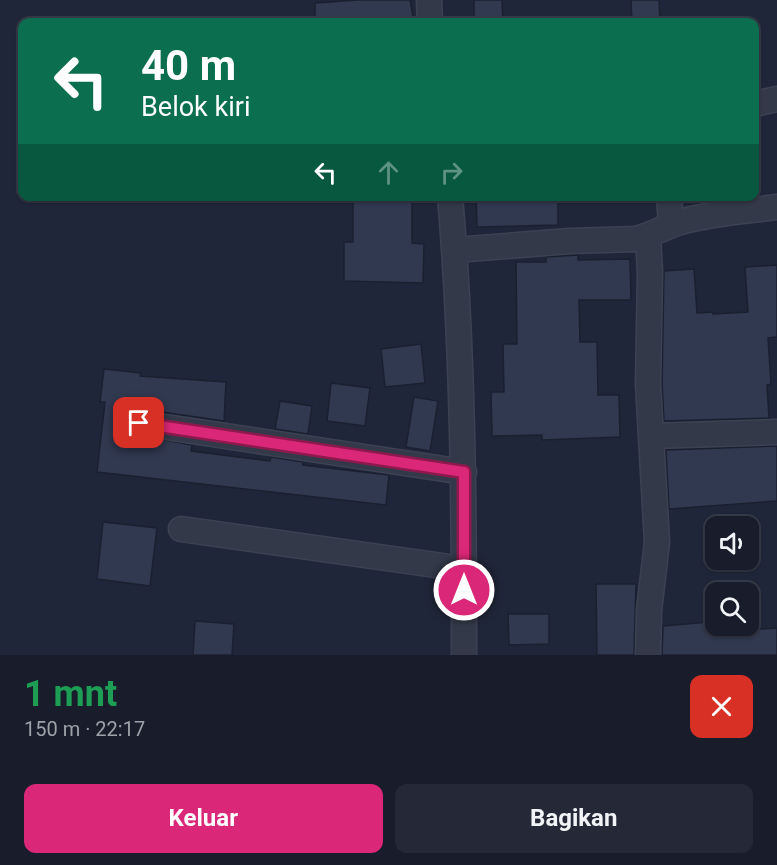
<!DOCTYPE html>
<html lang="id">
<head>
<meta charset="utf-8">
<style>
  :root { --surface:#181c2b; --page:#252937; --text:#f1f3f6; --muted:#9fa1a9; --line:#363a47; --accent:#db2777 }
  body { margin:0; font-family:Roboto,sans-serif; background:var(--page); color:var(--text); height:100vh; display:flex; flex-direction:column; font-size:22px; white-space:nowrap }
  * { box-sizing:border-box; margin:0 }
  p { font-size:20px; color:var(--muted) }
  .icon { flex:none; width:33px; height:33px; fill:none; stroke:currentColor; stroke-width:2; stroke-linecap:round; stroke-linejoin:round }
  .map { position:relative; height:655px; overflow:hidden }
  .details { display:flex; flex-direction:column; background:var(--surface); flex:1 }
  .details>* { flex:none }
  .banner { position:absolute; left:18px; top:18px; width:741px; height:183px; border-radius:12px; box-shadow:0 2px 4px #0004,0 0 0 2px var(--line); background:#0b6e4f; color:#fff; overflow:hidden }
  .tools { position:absolute; left:705px; top:516px; display:grid; gap:12px }
  .tools a { display:grid; place-items:center; width:54px; height:54px; border-radius:12px; background:var(--surface); box-shadow:0 2px 4px #0004,0 0 0 2px var(--line); font-size:30px }
  .pin { position:absolute; display:grid; place-items:center; width:51px; height:51px; color:#fff; margin:-26px; border-radius:12px; box-shadow:0 3px 9px #0006 }
  .me { position:absolute; width:66px; margin:-33px; rotate:0deg; stroke-linejoin:round; filter:drop-shadow(0 0 4px #0008) }
  .turn { display:flex; align-items:center; gap:21px; height:126px; padding:0 24px; font-size:27px }
  .turn .icon { width:78px; height:78px; stroke-width:2.5 }
  .turn b { display:block; font-size:42px; line-height:51px }
  .lanes { display:flex; align-items:center; height:57px; padding:0 24px; background:#0003; justify-content:center; gap:30px; direction:ltr }
  .lanes .off { opacity:.35 }
  .round { display:grid; place-items:center; flex:none; width:63px; height:63px; border-radius:12px; background:var(--page) }
  .summary { display:flex; align-items:center; justify-content:space-between; height:102px; padding:0 24px }
  h1 { font-size:36px; font-weight:700; line-height:45px; color:#1e9e55 }
  .action { display:flex; gap:12px; margin-top:auto; padding:12px 24px }
  .action a { flex:1; height:69px; border-radius:12px; background:var(--accent); color:#fff; font-size:24px; font-weight:700; line-height:69px; text-align:center }
  .action a+a { background:var(--page); color:var(--text) }
  .map>svg:first-child { display:block }
  .building { fill:#313950; stroke:#1b2030; stroke-width:1.5 }
  .lines { fill:none; stroke-linecap:round; stroke-linejoin:round }
  .street-casing { stroke:#3d4253; stroke-width:27 }
  .street { stroke:#333949; stroke-width:24 }
  .route-casing { stroke:#8e194d; stroke-width:15 }
  .route { stroke:#db2777; stroke-width:10 }
</style>
</head>
<body>
<div class="map">
<svg width="777" height="655" viewBox="0 0 777 655">
  <rect width="100%" height="100%" fill="#202639"/>
  <!-- building -->
  <path class="building" d="M 358,0 L 410,0 L 414,22 L 315,22 L 315,3 Z
    M 474,0 L 502,0 L 503,22 L 474,22 Z
    M 631,0 L 659,0 L 660,22 L 632,22 Z
    M 476,196 L 558,196 L 558,225 L 477,227 Z
    M 353,201 L 412,201 L 412,243 L 424,244 L 423,283 L 344,281 L 344,242 L 353,242 Z
    M 578,255 L 578,260 L 630,259 L 631,300 L 579,300 L 580,342 L 597,342 L 598,395 L 619,395 L 620,437 L 542,440 L 542,435 L 492,436 L 491,392 L 504,392 L 503,344 L 517,344 L 516,262 L 546,262 L 546,257 Z
    M 777,265 L 777,337 L 768,338 L 771,384 L 767,385 L 769,418 L 664,421 L 662,384 L 664,271 L 694,269 L 697,313 L 713,312 L 713,314 L 748,312 L 745,267 Z
    M 421,344 L 425,383 L 385,387 L 381,349 Z
    M 104,369 L 141,373 L 140,376 L 226,382 L 224,421 L 141,409 L 134,410 L 128,414 L 125,420 L 126,429 L 131,434 L 192,445 L 191,451 L 270,461 L 271,457 L 303,462 L 303,465 L 389,475 L 386,505 L 97,472 L 105,402 L 100,402 Z
    M 331,383 L 370,388 L 365,426 L 327,421 Z
    M 414,397 L 438,401 L 430,451 L 406,447 Z
    M 280,401 L 312,406 L 308,434 L 275,429 Z
    M 777,446 L 777,501 L 669,509 L 666,450 Z
    M 103,522 L 157,528 L 150,586 L 97,579 Z
    M 596,584 L 636,584 L 634,655 L 597,655 Z
    M 508,614 L 549,614 L 549,644 L 509,645 Z
    M 195,621 L 234,624 L 232,655 L 193,655 Z
    M 709,622 L 710,628 L 745,626 L 745,630 L 777,628 L 777,655 L 662,655 L 663,626 Z"/>
  <g class="lines">
    <!-- street casing -->
    <g class="street-casing">
      <path id="street" d="M 429,0 L 430,22
        M 754,104 L 777,99
        M 450,196 C 463,349 464,502 464,655
        M 669,196 L 671,225
        M 648,235 L 650,273 L 648,384 L 657,542 L 649,611 L 648,655
        M 455,250 L 570,241 L 635,239 C 651,236 667,225 684,221 C 714,213 746,211 777,207
        M 139,423 L 464,472
        M 651,436 L 777,432
        M 181,529 L 464,569"/>
    </g>
    <!-- street -->
    <use href="#street" class="street"/>
  </g>
  <g class="lines">
    <!-- route casing -->
    <g class="route-casing">
      <path id="route" d="M 139,423 L 464,472 L 464,590"/>
    </g>
    <!-- route -->
    <use href="#route" class="route"/>
  </g>
</svg>
<div class="tools">
<a><svg class="icon" aria-label="sound" viewBox="0 0 24 24"><path d="M4 9h4l5-4v14l-5-4H4zM17 9q2 3 0 6"/></svg></a>
<a><svg class="icon" aria-label="search" viewBox="0 0 24 24"><circle cx="10" cy="10" r="6"/><path d="M15 15l6 6"/></svg></a>
</div>
<div class="pin" style="left:139px;top:423px;background:#d93025"><svg class="icon" aria-label="arrive" viewBox="0 0 24 24"><path d="M6 21V4h12l-3 4 3 4H6"/></svg></div>
<svg class="me" style="left:464px;top:590px" viewBox="-20 -20 40 40"><circle r="17" fill="#db2777" stroke="#fff" stroke-width="3"/><path d="M0-11L8 9 0 5-8 9z" fill="#fff"/></svg>
<div class="banner">
<div class="turn"><svg class="icon" aria-label="left" viewBox="0 0 24 24"><path d="M17 20v-9H6M10 6l-5 5 5 5"/></svg><div><b>40 m</b>Belok kiri</div></div>
<div class="lanes"><svg class="icon" aria-label="left" viewBox="0 0 24 24"><path d="M17 20v-9H6M10 6l-5 5 5 5"/></svg><svg class="icon off" aria-label="ahead" viewBox="0 0 24 24"><path d="M12 20V5M6 11l6-6 6 6"/></svg><svg class="icon off" aria-label="right" viewBox="0 0 24 24"><path d="M7 20v-9h11M14 6l5 5-5 5"/></svg></div>
</div>
</div>
<section class="details">
<div class="summary"><div><h1>1 mnt</h1><p>150 m · 22:17</p></div><a class="round" style="background:#d93025;color:#fff"><svg class="icon" aria-label="close" viewBox="0 0 24 24"><path d="M6 6l12 12M18 6L6 18"/></svg></a></div>
<div class="action"><a>Keluar</a><a>Bagikan</a></div>
</section>
</body>
</html>
